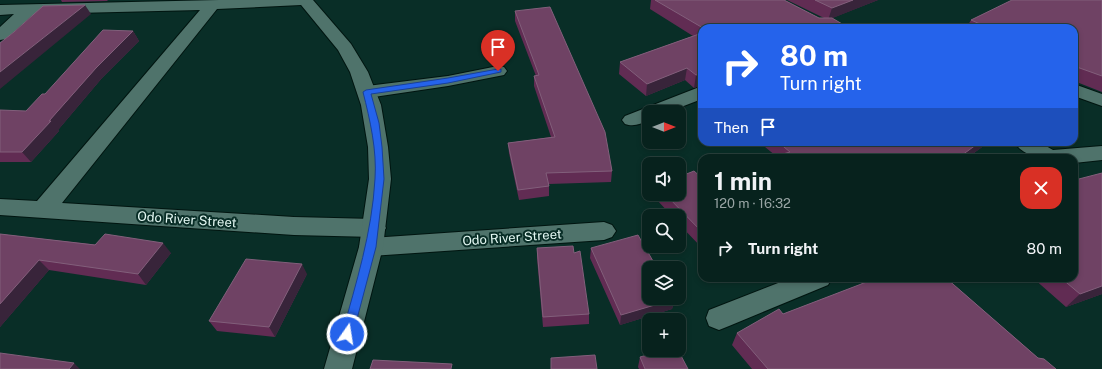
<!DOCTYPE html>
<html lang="en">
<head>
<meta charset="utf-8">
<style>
  :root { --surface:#07221d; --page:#152f2a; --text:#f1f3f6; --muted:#98a4a4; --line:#283f3b }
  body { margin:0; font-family:"Public Sans",sans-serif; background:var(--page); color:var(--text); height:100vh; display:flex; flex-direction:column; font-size:15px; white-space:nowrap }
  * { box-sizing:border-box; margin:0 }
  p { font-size:13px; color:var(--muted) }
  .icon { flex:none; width:22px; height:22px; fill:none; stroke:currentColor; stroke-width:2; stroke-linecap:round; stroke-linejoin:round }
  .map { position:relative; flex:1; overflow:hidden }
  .side { position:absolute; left:698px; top:154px; width:380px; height:128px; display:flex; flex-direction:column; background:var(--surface); border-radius:12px; box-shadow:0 2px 6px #0003,0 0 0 1px var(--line) }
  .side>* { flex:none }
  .hud { position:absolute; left:698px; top:24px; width:380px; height:122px; border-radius:12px; box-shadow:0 2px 6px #0003,0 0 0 1px var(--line); background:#2563eb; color:#fff; overflow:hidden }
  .needle { width:26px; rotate:90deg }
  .tools { position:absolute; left:642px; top:105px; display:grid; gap:8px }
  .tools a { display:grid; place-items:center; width:44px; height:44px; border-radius:8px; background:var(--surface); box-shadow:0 2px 6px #0003,0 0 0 1px var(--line); font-size:20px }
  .pin { position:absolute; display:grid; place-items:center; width:34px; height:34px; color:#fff; margin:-41px -17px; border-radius:50% 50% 50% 0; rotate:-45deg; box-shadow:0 0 4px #0007 }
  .pin .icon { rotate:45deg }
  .me { position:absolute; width:44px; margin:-22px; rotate:13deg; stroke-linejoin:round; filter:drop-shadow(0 0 3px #0008) }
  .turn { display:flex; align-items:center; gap:14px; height:84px; padding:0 16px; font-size:18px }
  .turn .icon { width:52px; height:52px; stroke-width:2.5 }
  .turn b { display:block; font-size:28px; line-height:34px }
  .then { display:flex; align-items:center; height:38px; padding:0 16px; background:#0003; gap:8px; font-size:15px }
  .round { display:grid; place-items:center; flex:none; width:42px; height:42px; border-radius:12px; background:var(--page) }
  .head { display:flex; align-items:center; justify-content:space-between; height:68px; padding:0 16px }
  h1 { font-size:24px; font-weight:700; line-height:30px }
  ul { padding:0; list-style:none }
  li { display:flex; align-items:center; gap:12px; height:52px; padding:0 16px }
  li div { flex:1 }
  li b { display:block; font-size:15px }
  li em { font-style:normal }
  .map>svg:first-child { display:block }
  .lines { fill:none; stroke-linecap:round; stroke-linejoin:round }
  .street-casing { stroke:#001510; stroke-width:2 }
  .secondary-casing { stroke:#001510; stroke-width:2 }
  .street { fill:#4f736b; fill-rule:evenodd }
  .secondary { fill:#4f736b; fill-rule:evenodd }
  .wall { fill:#612c53 }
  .shaded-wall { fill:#38243a }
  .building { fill:#6f4264; stroke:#825f7b }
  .route { fill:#2563eb; stroke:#184099 }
  .labels { text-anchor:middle; stroke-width:4; stroke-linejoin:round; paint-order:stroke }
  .street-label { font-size:13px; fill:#e5f9f4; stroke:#092e27 }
</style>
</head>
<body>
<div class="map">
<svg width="1102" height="369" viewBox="0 0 1102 369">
  <rect width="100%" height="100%" fill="#092e27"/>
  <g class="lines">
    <!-- street casing -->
    <g class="street-casing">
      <path id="street" d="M 219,0 L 309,0 L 306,3 L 301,5 L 217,9 L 62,203 L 294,217 L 374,219 L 382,222 L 386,228 L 382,234 L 374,237 L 294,235 L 0,215 L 0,199 L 37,201 L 200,10 L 34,14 L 6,39 L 0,40 L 0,27 L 14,14 L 0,15 L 0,5 Z
        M 498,66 L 504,67 L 507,71 L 504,75 L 448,86 L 367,98 L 360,96 L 358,92 L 360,88 L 367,86 L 448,76 Z
        M 1074,84 L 1102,94 L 1102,106 L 1074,96 Z
        M 702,86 L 702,99 L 668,112 L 649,112 L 649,120 C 640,124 634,127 625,124 L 622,120 L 625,116 Z
        M 1014,142 L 1039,142 L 1053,150 L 1102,146 L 1102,160 L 1074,163 L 1074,158 C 1053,158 1027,162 1014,142 Z
        M 604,222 L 612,225 L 616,231 L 612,237 L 604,240 L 371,256 L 362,254 L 359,247 L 362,240 L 371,238 Z
        M 791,278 L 832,278 L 828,285 L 729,326 L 719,330 L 709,326 L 706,318 L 709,310 Z"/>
    </g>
    <!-- secondary casing -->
    <g class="secondary-casing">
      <path id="secondary" d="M 297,0 L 313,0 L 351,44 L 368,72 L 381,105 L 388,147 L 391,179 L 383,247 L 352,369 L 324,369 L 359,247 L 369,179 L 368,147 L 361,105 L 350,72 L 338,50 Z"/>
    </g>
    <!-- street -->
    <use href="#street" class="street"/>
    <!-- secondary -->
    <use href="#secondary" class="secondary"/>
  </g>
  <!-- wall -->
  <path class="wall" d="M 61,0 L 108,0 L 107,1 L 62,2 Z
    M 651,0 L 784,0 L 819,18 L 824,18 L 787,0 L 878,0 L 832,18 L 702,28 L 702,85 L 694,88 L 685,80 L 646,96 L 619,74 L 620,62 L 693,36 L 650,9 Z
    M 1102,0 L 1102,92 L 1074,81 L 1074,28 L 966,28 L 971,20 Z
    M 515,11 L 612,171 L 611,182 L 549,184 L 549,196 L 519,200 L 509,153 L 508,143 L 551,137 L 534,86 L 534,76 L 536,76 L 515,21 Z
    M 133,31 L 139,41 L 102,78 L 58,130 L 59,131 L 31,162 L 0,162 L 0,110 L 26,111 Z
    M 759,142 L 989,142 L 967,158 L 769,158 L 776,156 Z
    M 702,178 L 702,248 L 679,224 L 679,216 L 672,216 L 656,199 L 657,194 L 679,194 Z
    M 0,234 L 171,253 L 146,285 L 49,270 L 0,327 Z
    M 537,248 L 574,253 L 589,314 L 589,324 L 543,327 L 537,258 Z
    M 591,248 L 675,299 L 672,309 L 620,325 L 590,258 Z
    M 307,274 L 275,337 L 217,331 L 209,321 Z
    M 856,278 L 946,278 L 1038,358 L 1056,369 L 752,369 L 732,345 L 737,333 L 783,314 L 862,284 Z
    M 1033,278 L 1074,278 L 1102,294 L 1066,307 Z
    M 640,357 L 688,369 L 639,369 L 638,367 Z"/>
  <!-- shaded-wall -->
  <path class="shaded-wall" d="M 853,0 L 878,0 L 828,20 L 832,8 Z
    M 85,5 L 91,14 L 0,89 L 0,72 Z
    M 133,31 L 139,41 L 102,78 L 58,130 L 59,131 L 31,162 L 22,152 L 96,68 Z
    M 687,68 L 685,80 L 646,96 L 647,84 Z
    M 702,74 L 702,85 L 694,88 L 696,75 Z
    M 980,142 L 989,142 L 967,158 L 958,158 Z
    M 163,243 L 171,253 L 146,285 L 138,274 Z
    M 39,260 L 49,270 L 0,327 L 0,304 Z
    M 302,264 L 307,274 L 275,337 L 269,327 Z
    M 1102,286 L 1102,294 L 1066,307 L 1080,294 Z
    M 675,299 L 672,309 L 620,325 L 621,315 Z
    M 74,363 L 80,369 L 69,369 Z"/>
  <!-- building -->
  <path class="building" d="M 655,0 L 784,0 L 819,18 L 832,18 L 849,28 L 703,28 Z
    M 815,0 L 853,0 L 832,8 Z
    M 1012,0 L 1102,0 L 1102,76 L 1074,66 L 1074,28 L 989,28 L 971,20 Z
    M 85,5 L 0,72 L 0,43 L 14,32 L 43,6 Z
    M 550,7 L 605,132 L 612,171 L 546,173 L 549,186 L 518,190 L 508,143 L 555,137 L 534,76 L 539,75 L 515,11 Z
    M 103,30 L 133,31 L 96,68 L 49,121 L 51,121 L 22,152 L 0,152 L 0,110 L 26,111 L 42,94 L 45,94 Z
    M 702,33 L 702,74 L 696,75 L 687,68 L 647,84 L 620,62 Z
    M 778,142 L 980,142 L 958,158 L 769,158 L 790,152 Z
    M 694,171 L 702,178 L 702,232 L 665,194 L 679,194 L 679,177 Z
    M 1102,173 L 1102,286 L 1080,294 L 1061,278 L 1074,278 L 1074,179 L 1075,180 Z
    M 0,234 L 95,245 L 105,234 L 163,243 L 138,274 L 39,260 L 0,304 Z
    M 638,235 L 657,268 L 649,268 L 649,298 L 674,298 L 675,299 L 621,315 L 591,248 Z
    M 573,246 L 574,253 L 580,251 L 589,314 L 543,317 L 537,248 Z
    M 246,259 L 302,264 L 269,327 L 209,321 Z
    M 877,278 L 946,278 L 1038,358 L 1044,359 L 1056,369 L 768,369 L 737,333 L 779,309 L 783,314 Z
    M 665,350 L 678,350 L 688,369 L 645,369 L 640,357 Z
    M 0,353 L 74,363 L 69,369 L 0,369 Z
    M 595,355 L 597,369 L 551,369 L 551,358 Z
    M 373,360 L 452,364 L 451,369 L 370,369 Z"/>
  <!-- route -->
  <path class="route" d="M 498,69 L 501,69 L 501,72 L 448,83 L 371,94 L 379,123 L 382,147 L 384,179 L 376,247 L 353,334 L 351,338 L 347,339 L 343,338 L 342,334 C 356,283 372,233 375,179 C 377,150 370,120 363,92 L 366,90 L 448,78 Z"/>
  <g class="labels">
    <!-- street labels -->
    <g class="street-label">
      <text transform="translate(187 219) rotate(4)" y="5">Odo River Street</text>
      <text transform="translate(512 237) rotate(-4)" y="5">Odo River Street</text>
    </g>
  </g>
</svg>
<div class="tools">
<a><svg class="needle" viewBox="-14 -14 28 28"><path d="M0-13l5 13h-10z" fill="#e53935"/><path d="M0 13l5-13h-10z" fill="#98a4a4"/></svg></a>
<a><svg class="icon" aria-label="sound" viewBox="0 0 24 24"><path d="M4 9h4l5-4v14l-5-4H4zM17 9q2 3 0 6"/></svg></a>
<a><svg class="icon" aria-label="search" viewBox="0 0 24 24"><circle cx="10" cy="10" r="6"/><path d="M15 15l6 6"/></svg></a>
<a><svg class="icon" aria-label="layers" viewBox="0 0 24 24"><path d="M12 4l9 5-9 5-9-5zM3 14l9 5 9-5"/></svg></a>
<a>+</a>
</div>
<div class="pin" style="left:498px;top:71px;background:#d93025"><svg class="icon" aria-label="arrive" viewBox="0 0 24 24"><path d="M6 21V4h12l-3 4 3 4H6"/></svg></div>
<svg class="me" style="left:347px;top:334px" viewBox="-20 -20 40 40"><circle r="17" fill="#2563eb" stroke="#fff" stroke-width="3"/><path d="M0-11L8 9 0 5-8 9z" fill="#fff"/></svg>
<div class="hud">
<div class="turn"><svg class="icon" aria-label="right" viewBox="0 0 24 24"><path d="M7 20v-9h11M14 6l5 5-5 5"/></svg><div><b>80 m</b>Turn right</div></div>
<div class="then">Then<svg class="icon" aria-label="arrive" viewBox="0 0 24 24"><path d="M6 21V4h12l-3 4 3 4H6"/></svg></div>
</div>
<section class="side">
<div class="head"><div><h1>1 min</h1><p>120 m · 16:32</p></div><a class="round" style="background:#d93025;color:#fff"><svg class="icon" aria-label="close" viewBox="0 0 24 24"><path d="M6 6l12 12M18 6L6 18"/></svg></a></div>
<ul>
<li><svg class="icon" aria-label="right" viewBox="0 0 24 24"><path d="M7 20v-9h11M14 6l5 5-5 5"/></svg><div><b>Turn right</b></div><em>80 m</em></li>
</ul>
</section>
</div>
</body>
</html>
